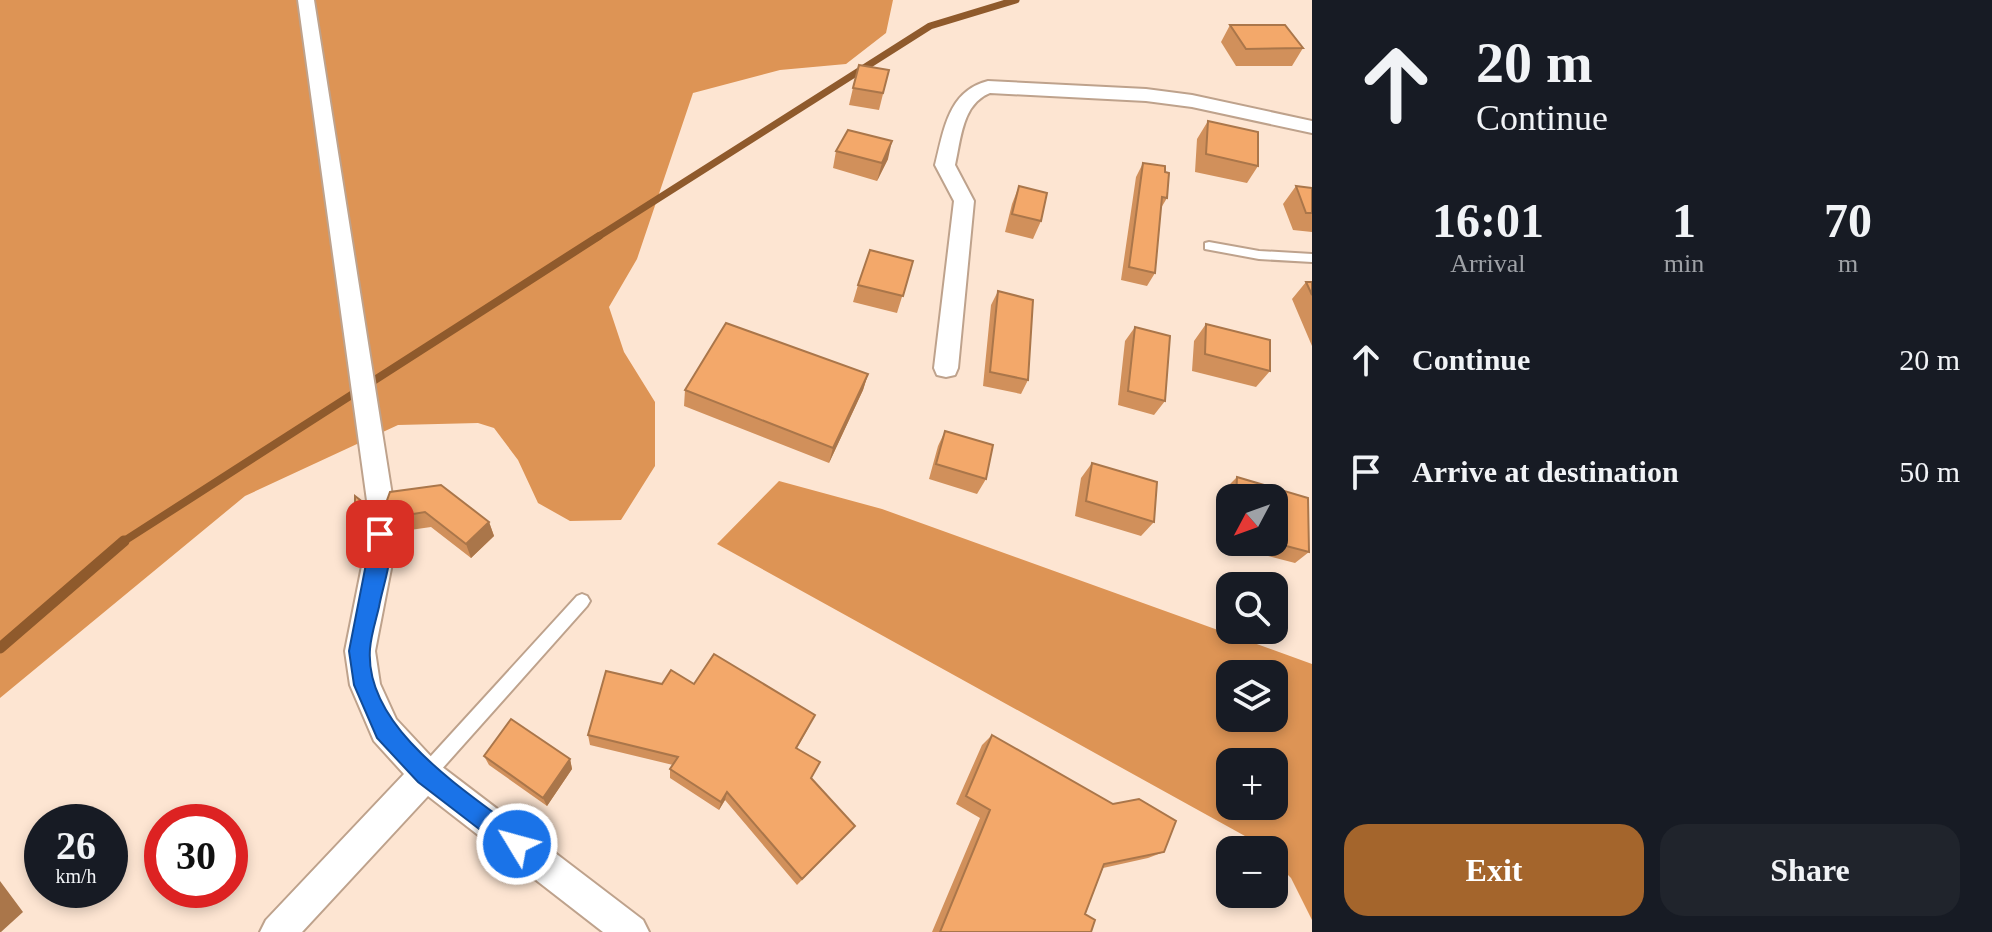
<!DOCTYPE html>
<html lang="en">
<head>
<meta charset="utf-8">
<style>
  :root { --surface:#171b24; --page:#20242c; --text:#f1f3f6; --muted:#9ea1a6; --accent:#a4652c }
  body { margin:0; font-family:Georgia,serif; background:var(--page); color:var(--text); height:100vh; display:flex; flex-direction:column; font-size:30px; white-space:nowrap }
  * { box-sizing:border-box; margin:0 }
  p { font-size:26px; color:var(--muted) }
  .icon { flex:none; width:44px; height:44px; fill:none; stroke:currentColor; stroke-width:2; stroke-linecap:round; stroke-linejoin:round }
  .map { position:relative; flex:1; overflow:hidden }
  .drawer { display:flex; flex-direction:column; background:var(--surface); width:680px }
  .drawer>* { flex:none }
  .guide { background:#171b24; color:var(--text); overflow:hidden }
  .needle { width:52px; rotate:229deg }
  .buttons { position:absolute; left:1216px; top:484px; display:grid; gap:16px }
  .buttons a { display:grid; place-items:center; width:72px; height:72px; border-radius:16px; background:var(--surface); box-shadow:0 4px 12px #0003; font-size:40px }
  .speed { position:absolute; left:24px; top:804px; display:flex; gap:16px; font-size:40px; font-weight:700; text-align:center }
  .speed>* { display:grid; place-content:center; width:104px; height:104px; border-radius:50%; background:var(--surface); box-shadow:0 4px 12px #0003; line-height:1 }
  .speed small { font-size:20px; font-weight:400 }
  .speed .limit { border:12px solid #d22; background:#fff; color:#111 }
  .pin { position:absolute; display:grid; place-items:center; width:68px; height:68px; color:#fff; margin:-34px; border-radius:16px; box-shadow:0 4px 12px #0006 }
  .me { position:absolute; width:88px; margin:-44px; rotate:307deg; stroke-linejoin:round; filter:drop-shadow(0 0 6px #0008) }
  .turn { display:flex; align-items:center; gap:28px; height:168px; padding:0 32px; font-size:36px }
  .turn .icon { width:104px; height:104px; stroke-width:2.5 }
  .turn b { display:block; font-size:56px; line-height:68px }
  .eta { display:flex; justify-content:space-evenly; align-items:center; height:136px; text-align:center }
  .eta b { font-size:48px; font-weight:700; line-height:56px }
  .button { display:flex; gap:16px; margin-top:auto; padding:16px 32px }
  .button a { flex:1; height:92px; border-radius:24px; background:var(--accent); color:#fff; font-size:32px; font-weight:700; line-height:92px; text-align:center }
  .button a+a { background:var(--page); color:var(--text) }
  ul { padding:0; list-style:none }
  li { display:flex; align-items:center; gap:24px; height:112px; padding:0 32px }
  li div { flex:1 }
  li b { display:block; font-size:30px }
  li em { font-style:normal }
  main { display:flex; flex:1; min-height:0 }
  .map>svg:first-child { display:block }
  .forest { fill:#dd9455; fill-rule:evenodd }
  .lines { fill:none; stroke-linecap:round; stroke-linejoin:round }
  .stream-far2 { stroke:#8f5a2c; stroke-width:7 }
  .stream-far1 { stroke:#8f5a2c; stroke-width:8 }
  .stream { stroke:#8f5a2c; stroke-width:11 }
  .lane-casing { stroke:#bea28c; stroke-width:4 }
  .street-casing { stroke:#bea28c; stroke-width:4 }
  .lane { fill:#fff; fill-rule:evenodd }
  .street { fill:#fff; fill-rule:evenodd }
  .wall { fill:#d1905b; fill-rule:evenodd }
  .shaded-wall { fill:#aa764a }
  .building { fill:#f3a86a; stroke:#aa764a; stroke-width:2 }
  .route { fill:#1a73e8; stroke:#114b97; stroke-width:2 }
</style>
</head>
<body>
<main>
<div class="map">
<svg width="1312" height="932" viewBox="0 0 1312 932">
  <rect width="100%" height="100%" fill="#fde5d2"/>
  <!-- forest -->
  <path class="forest" d="M 0,0 L 893,0 L 886,33 L 846,64 L 780,70 L 693,93 L 637,259 L 609,307 L 624,352 L 655,402 L 655,466 L 621,520 L 570,521 L 538,503 L 518,460 L 494,428 L 478,423 L 398,425 L 245,496 L 0,698 Z
    M 779,481 L 882,509 L 1312,664 L 1312,920 L 1291,878 L 1274,861 L 1274,850 L 1263,850 L 1254,841 L 717,544 ZM 1230,674 L 1274,674 L 1274,718 L 1230,718 ZM 1230,762 L 1274,762 L 1274,806 L 1230,806 Z"/>
  <g class="lines">
    <!-- stream-far2 -->
    <path class="stream-far2" d="M 596,238 L 930,26 L 1016,0"/>
    <!-- stream-far1 -->
    <path class="stream-far1" d="M 121,543 L 599,236"/>
    <!-- stream -->
    <path class="stream" d="M 0,648 L 124,541"/>
    <!-- lane casing -->
    <g class="lane-casing">
      <path id="lane" d="M 1209,242 L 1259,251 L 1312,254 L 1312,262 L 1259,259 L 1205,249 L 1205,243 Z
        M 582,594 L 587,596 L 590,601 L 587,606 L 432,780 L 426,783 L 420,780 L 417,774 L 420,768 L 577,596 Z"/>
    </g>
    <!-- street casing -->
    <g class="street-casing">
      <path id="street" d="M 298,0 L 314,0 L 394,508 L 390,516 L 381,519 L 372,516 L 368,508 Z
        M 988,81 L 1146,89 L 1192,95 L 1312,121 L 1312,133 L 1192,107 L 1146,101 L 990,93 C 962,104 961,139 955,165 L 974,201 L 958,368 L 955,375 L 946,377 L 937,375 L 934,368 L 954,201 L 935,165 C 944,130 948,91 988,81 Z
        M 380,522 L 390,526 L 394,534 L 394,553 L 375,651 L 380,684 L 396,719 L 437,763 L 643,920 L 649,932 L 603,932 L 428,796 L 302,932 L 260,932 L 266,920 L 404,774 L 374,741 L 350,685 L 345,651 L 370,526 Z"/>
    </g>
    <!-- lane -->
    <use href="#lane" class="lane"/>
    <!-- street -->
    <use href="#street" class="street"/>
  </g>
  <!-- wall -->
  <path class="wall" d="M 1230,25 L 1303,48 L 1292,66 L 1236,66 L 1221,42 Z
    M 889,70 L 879,110 L 849,105 L 853,88 Z
    M 1208,121 L 1258,166 L 1247,183 L 1195,172 L 1197,139 Z
    M 836,151 L 888,159 L 877,181 L 833,168 Z
    M 1143,163 L 1165,172 L 1167,198 L 1161,208 L 1155,273 L 1147,286 L 1121,280 L 1136,177 Z
    M 1019,186 L 1041,221 L 1033,239 L 1005,232 L 1012,204 Z
    M 1296,186 L 1312,188 L 1312,232 L 1293,230 L 1283,204 Z
    M 913,261 L 897,313 L 853,302 L 858,285 Z
    M 1306,282 L 1312,282 L 1312,346 L 1292,299 Z
    M 998,291 L 1028,380 L 1021,394 L 983,386 L 991,305 Z
    M 1206,324 L 1270,371 L 1256,387 L 1192,371 L 1194,341 Z
    M 1135,327 L 1165,401 L 1154,415 L 1118,405 L 1125,341 Z
    M 868,374 L 863,390 L 829,463 L 684,406 L 685,390 Z
    M 945,431 L 986,479 L 977,494 L 929,479 L 938,446 Z
    M 1092,463 L 1154,522 L 1141,536 L 1075,516 L 1081,478 Z
    M 1237,477 L 1308,498 L 1309,552 L 1295,563 L 1222,544 L 1224,490 ZM 1230,498 L 1274,498 L 1274,542 L 1230,542 Z
    M 386,503 L 489,522 L 494,536 L 471,558 L 431,527 L 396,532 L 393,525 L 385,521 L 378,506 Z
    M 662,684 L 694,684 L 810,725 L 797,748 L 811,778 L 855,826 L 797,885 L 725,800 L 719,810 L 670,778 L 670,769 L 673,765 L 590,745 L 588,735 Z
    M 992,735 L 1164,852 L 1148,858 L 1103,868 L 1085,914 L 1091,932 L 932,932 L 980,818 L 956,804 L 982,745 Z
    M 484,756 L 570,759 L 572,769 L 547,806 L 489,765 Z"/>
  <!-- shaded-wall -->
  <path class="shaded-wall" d="M 892,141 L 888,159 L 877,181 L 882,163 Z
    M 868,374 L 863,390 L 829,463 L 833,448 Z
    M 368,506 L 376,520 L 367,525 L 362,537 L 355,523 L 359,511 Z
    M 489,522 L 494,536 L 471,558 L 466,544 Z
    M 570,759 L 572,769 L 547,806 L 543,798 Z
    M 727,792 L 725,800 L 719,810 L 721,802 Z
    M 0,881 L 23,912 L 1,932 L 0,932 Z"/>
  <!-- building -->
  <path class="building" d="M 1230,25 L 1285,25 L 1303,48 L 1246,49 Z
    M 859,65 L 889,70 L 883,93 L 853,88 Z
    M 1208,121 L 1258,132 L 1258,166 L 1206,154 Z
    M 848,130 L 892,141 L 882,163 L 836,151 Z
    M 1143,163 L 1165,166 L 1165,172 L 1169,173 L 1167,198 L 1162,197 L 1155,273 L 1129,267 Z
    M 1019,186 L 1047,193 L 1041,221 L 1012,214 Z
    M 1296,186 L 1312,188 L 1312,213 L 1306,213 Z
    M 870,250 L 913,261 L 903,296 L 858,285 Z
    M 1306,282 L 1312,282 L 1312,295 Z
    M 998,291 L 1033,300 L 1028,380 L 990,372 Z
    M 726,323 L 868,374 L 833,448 L 685,390 Z
    M 1206,324 L 1270,340 L 1270,371 L 1205,354 Z
    M 1135,327 L 1170,336 L 1165,401 L 1128,391 Z
    M 945,431 L 993,445 L 986,479 L 936,464 Z
    M 1092,463 L 1157,482 L 1154,522 L 1086,501 Z
    M 1237,477 L 1308,498 L 1309,552 L 1271,542 L 1274,542 L 1274,498 L 1236,498 Z
    M 441,485 L 489,522 L 466,544 L 425,512 L 389,518 L 386,510 L 378,506 L 386,503 L 390,492 Z
    M 355,496 L 368,506 L 359,511 L 355,523 Z
    M 714,654 L 815,715 L 796,748 L 820,762 L 811,778 L 855,826 L 802,879 L 727,792 L 721,802 L 670,769 L 678,757 L 588,735 L 606,671 L 662,684 L 671,670 L 694,684 Z
    M 511,719 L 570,759 L 543,798 L 484,756 Z
    M 992,735 L 1113,804 L 1139,799 L 1176,821 L 1164,852 L 1104,864 L 1085,914 L 1095,920 L 1091,932 L 940,932 L 990,810 L 966,796 Z"/>
  <!-- route -->
  <path class="route" d="M 380,526 L 387,528 C 397,550 383,584 379,607 C 376,620 371,635 370,649 C 364,730 470,793 525,836 L 529,844 L 525,852 L 517,856 L 509,852 L 418,782 L 377,738 L 354,685 L 349,651 L 373,528 Z"/>
</svg>
<div class="buttons">
<a><svg class="needle" viewBox="-14 -14 28 28"><path d="M0-13l5 13h-10z" fill="#e53935"/><path d="M0 13l5-13h-10z" fill="#9ea1a6"/></svg></a>
<a><svg class="icon" aria-label="search" viewBox="0 0 24 24"><circle cx="10" cy="10" r="6"/><path d="M15 15l6 6"/></svg></a>
<a><svg class="icon" aria-label="layers" viewBox="0 0 24 24"><path d="M12 4l9 5-9 5-9-5zM3 14l9 5 9-5"/></svg></a>
<a>+</a>
<a>−</a>
</div>
<div class="speed"><div>26<small>km/h</small></div><div class="limit">30</div></div>
<div class="pin" style="left:380px;top:534px;background:#d93025"><svg class="icon" aria-label="arrive" viewBox="0 0 24 24"><path d="M6 21V4h12l-3 4 3 4H6"/></svg></div>
<svg class="me" style="left:517px;top:844px" viewBox="-20 -20 40 40"><circle r="17" fill="#1a73e8" stroke="#fff" stroke-width="3"/><path d="M0-11L8 9 0 5-8 9z" fill="#fff"/></svg>
</div>
<section class="drawer">
<div class="guide">
<div class="turn"><svg class="icon" aria-label="ahead" viewBox="0 0 24 24"><path d="M12 20V5M6 11l6-6 6 6"/></svg><div><b>20 m</b>Continue</div></div>
</div>
<div class="eta">
<div><b>16:01</b><p>Arrival</p></div>
<div><b>1</b><p>min</p></div>
<div><b>70</b><p>m</p></div>
</div>
<ul>
<li><svg class="icon" aria-label="ahead" viewBox="0 0 24 24"><path d="M12 20V5M6 11l6-6 6 6"/></svg><div><b>Continue</b></div><em>20 m</em></li>
<li><svg class="icon" aria-label="arrive" viewBox="0 0 24 24"><path d="M6 21V4h12l-3 4 3 4H6"/></svg><div><b>Arrive at destination</b></div><em>50 m</em></li>
</ul>
<div class="button"><a>Exit</a><a>Share</a></div>
</section>
</main>
</body>
</html>
